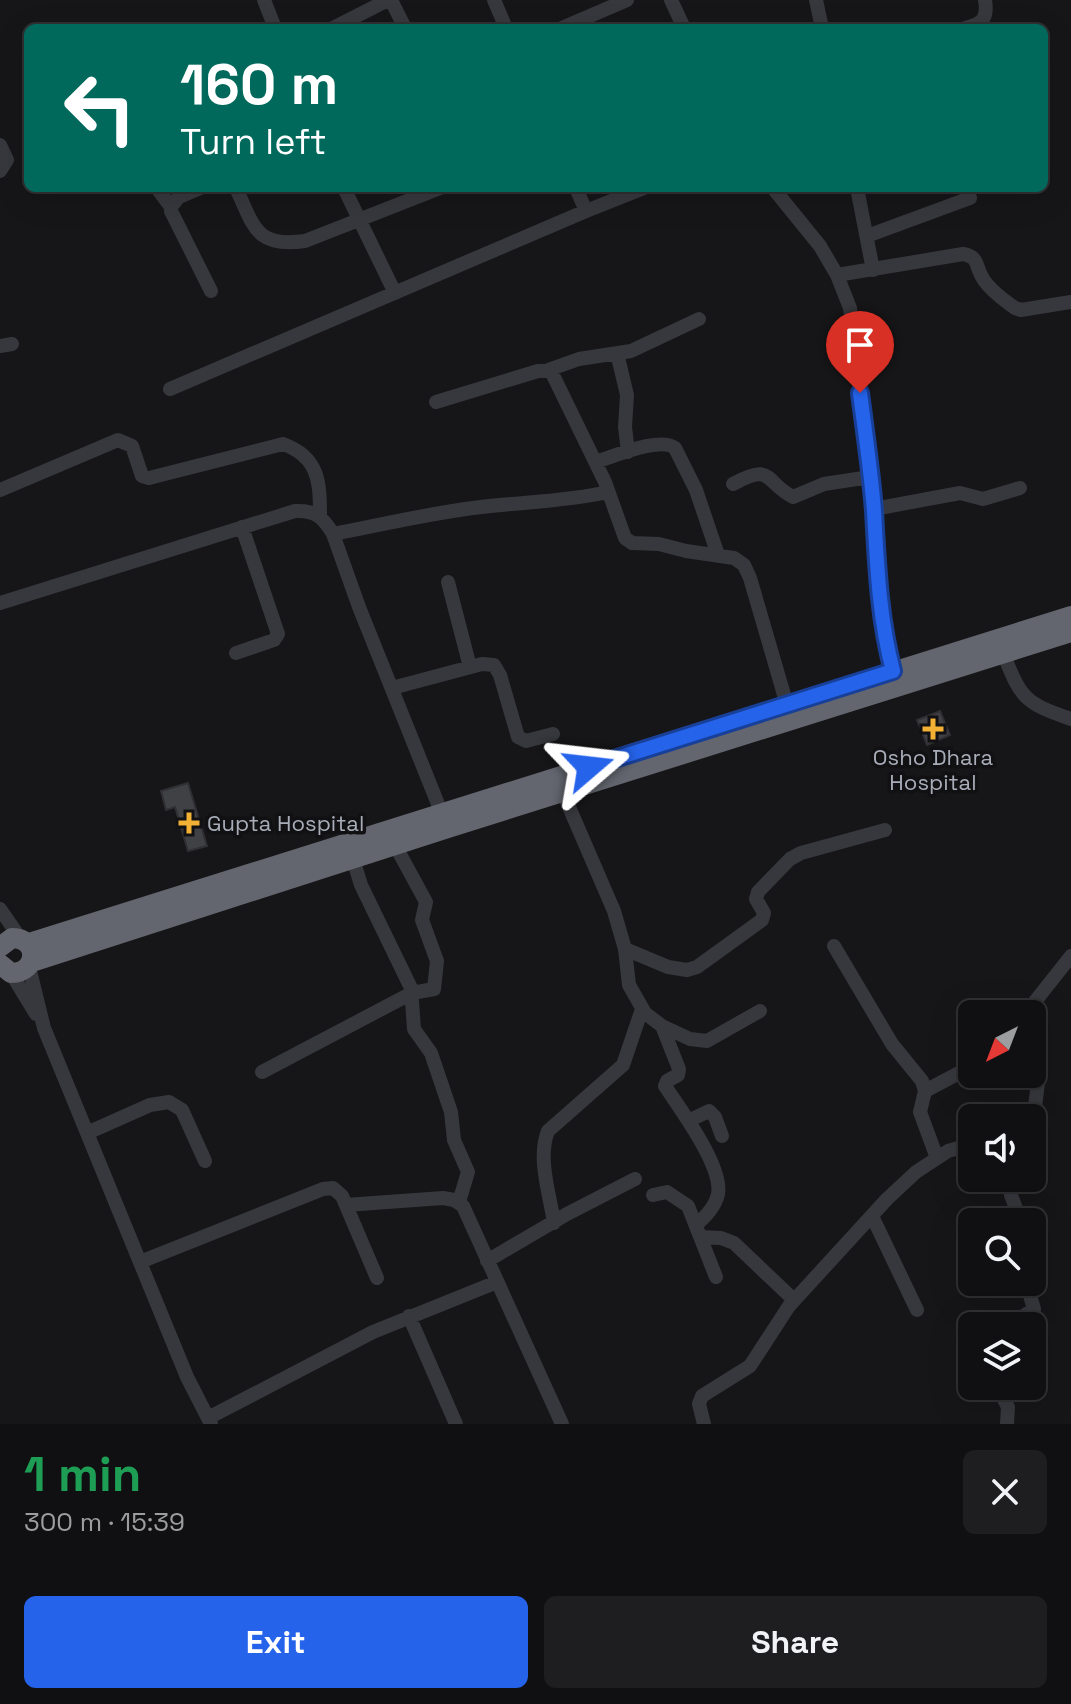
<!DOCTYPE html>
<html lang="en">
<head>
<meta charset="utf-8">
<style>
  :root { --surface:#101012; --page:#1e1e20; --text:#f1f3f6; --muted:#9c9d9f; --line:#303032; --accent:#2563eb }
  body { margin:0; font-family:"Space Grotesk",sans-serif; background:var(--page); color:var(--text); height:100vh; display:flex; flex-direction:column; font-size:30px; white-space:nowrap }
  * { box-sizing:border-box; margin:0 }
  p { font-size:26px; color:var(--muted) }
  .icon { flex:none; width:44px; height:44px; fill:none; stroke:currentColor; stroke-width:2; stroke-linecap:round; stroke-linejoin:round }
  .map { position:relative; height:1424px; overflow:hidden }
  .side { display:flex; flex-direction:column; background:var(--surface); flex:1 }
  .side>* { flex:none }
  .guide { position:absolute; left:24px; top:24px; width:1024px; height:168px; border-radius:12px; box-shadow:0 8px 32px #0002,0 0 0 2px var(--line); background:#00695c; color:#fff; overflow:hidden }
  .needle { width:52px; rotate:222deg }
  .fabs { position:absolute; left:958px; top:1000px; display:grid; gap:16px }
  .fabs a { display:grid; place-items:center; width:88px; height:88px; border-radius:12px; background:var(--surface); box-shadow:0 8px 32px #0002,0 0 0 2px var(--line); font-size:40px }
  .pin { position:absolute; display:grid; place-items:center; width:68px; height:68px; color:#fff; margin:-82px -34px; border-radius:50% 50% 50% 0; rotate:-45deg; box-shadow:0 0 8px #0007 }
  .pin .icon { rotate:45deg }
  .me { position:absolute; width:88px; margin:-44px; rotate:73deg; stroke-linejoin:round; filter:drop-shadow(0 0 6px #0008) }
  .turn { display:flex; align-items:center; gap:28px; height:168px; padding:0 24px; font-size:36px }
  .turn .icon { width:104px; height:104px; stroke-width:2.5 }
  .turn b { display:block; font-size:56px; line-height:68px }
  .round { display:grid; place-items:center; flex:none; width:84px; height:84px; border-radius:12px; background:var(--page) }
  .overview { display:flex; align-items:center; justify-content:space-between; height:136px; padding:0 24px }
  h1 { font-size:48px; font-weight:800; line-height:60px; color:#1e9e55 }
  .primary-button { display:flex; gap:16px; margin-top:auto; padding:16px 24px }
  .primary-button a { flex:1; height:92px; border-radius:12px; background:var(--accent); color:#fff; font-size:32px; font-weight:800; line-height:92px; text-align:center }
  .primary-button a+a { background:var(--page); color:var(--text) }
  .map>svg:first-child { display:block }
  .building { fill:#404145; stroke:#303034; stroke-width:2 }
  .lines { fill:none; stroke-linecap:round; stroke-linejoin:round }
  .minor { stroke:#37383d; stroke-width:14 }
  .highway { stroke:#63666e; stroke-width:20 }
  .route-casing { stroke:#184099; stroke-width:20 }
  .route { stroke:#2563eb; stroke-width:14 }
  .poi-dot { fill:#f2b134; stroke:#111113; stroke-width:3 }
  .labels { text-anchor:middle; stroke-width:7; stroke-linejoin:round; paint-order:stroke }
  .poi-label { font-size:22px; fill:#a8adb8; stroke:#111113 }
</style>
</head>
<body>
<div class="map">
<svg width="1071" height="1424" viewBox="0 0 1071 1424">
  <rect width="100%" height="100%" fill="#161618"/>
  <!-- building -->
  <path class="building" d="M 940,711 L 950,735 L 927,745 L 917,720 Z
    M 188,783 L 207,846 L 188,851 L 175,807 L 166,810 L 161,791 Z"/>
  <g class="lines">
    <!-- minor -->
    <path class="minor" d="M 264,0 L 275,28
      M 391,0 L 405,28
      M 494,0 L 506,28
      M 671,0 L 684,28
      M 816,0 L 822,28
      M 333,28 L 388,0
      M 562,28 L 627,0
      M 965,28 C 983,24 988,18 985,0
      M 0,145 L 7,160 L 0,171
      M 157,188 L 171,207
      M 200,188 L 179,197 L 171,207 L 171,211 L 211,291
      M 236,188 C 254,226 255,248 305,241 L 440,188
      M 344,188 L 395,293
      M 773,188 L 820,246 L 837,275 L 850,308 L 874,509 L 877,584 L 885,640 L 896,680
      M 857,188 L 873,270
      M 586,211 L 644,188
      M 867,236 L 970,198
      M 837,275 L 963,254 C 979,257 975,265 982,277 C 988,288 1005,301 1015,308 L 1021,310 L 1071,302
      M 0,346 L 12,344
      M 617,353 L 627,395 L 625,427 L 628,452
      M 548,370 L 579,359 L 631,351 L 699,319
      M 170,389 L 586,211 L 576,188
      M 436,402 L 538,371 L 551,371 L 605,482 L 625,538 L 632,543 L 659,544 L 686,551 L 734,558 L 744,565 L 750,578 L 787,705
      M 595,462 C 613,457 660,436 675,448 L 696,490 L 718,555
      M 733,484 C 773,462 764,482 793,497 L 824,484 L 870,477
      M 0,490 L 118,440 L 132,446 L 142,476 L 149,478 L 283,444 C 319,457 320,482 320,516
      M 874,509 L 960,493 L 983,499 L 1020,488
      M 333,534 C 380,525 426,514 473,508 C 518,502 564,502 608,492
      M 448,582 L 470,667
      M 0,603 L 295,511 C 315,510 323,517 333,534 L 359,607 L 442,814
      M 236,653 L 274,640 L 278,634 L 242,527
      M 1003,653 C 1021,698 1024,703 1071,719
      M 392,688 L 482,664 L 494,665 L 500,675 L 518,737 L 526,741 L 553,734
      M 563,793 L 614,911 L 625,949 L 629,985 L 645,1013 L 662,1026 L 690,1039 L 707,1041 L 760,1011
      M 353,859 L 361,885 L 411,988 L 414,1029 L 431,1053 L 451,1112 L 454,1140 L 468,1172 L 459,1202
      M 0,909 L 20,938
      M 834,946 L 892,1044 L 922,1081 L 925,1091 L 920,1112 L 937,1158
      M 625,949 L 668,967 L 687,970 L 697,967 L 762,920 L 764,913 L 756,899 L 758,892 L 790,859 L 801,853 L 885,830
      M 29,967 L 44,1028 L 187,1377 L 211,1424
      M 11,973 L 36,1014
      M 1025,1014 L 1071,956
      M 662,1026 L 679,1069 L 678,1075 L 667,1081 L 665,1086 C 680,1109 723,1166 718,1194 C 715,1207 706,1216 696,1225
      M 1032,1058 L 1039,1075 L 1032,1130
      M 262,1072 L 412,993 L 434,989 L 437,961 L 422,920 L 426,902 L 395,845
      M 986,1074 L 992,1077 L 1000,1074
      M 925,1091 L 961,1072 L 972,1069
      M 690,1120 L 709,1111 L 715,1117 L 722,1136
      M 87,1133 L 150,1105 L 169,1102 L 182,1110 L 205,1161
      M 1011,1178 L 1011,1195 L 1021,1222
      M 653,1195 L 667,1192 L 688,1206 L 716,1277
      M 346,1205 L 443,1198 L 454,1200 L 463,1206 L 562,1424
      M 872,1216 L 917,1310
      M 554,1223 C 550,1195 537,1158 548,1131 L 623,1065 L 642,1009
      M 701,1237 L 721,1238 L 734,1243 L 794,1300
      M 487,1261 L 567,1214 L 635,1179
      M 140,1262 L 323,1189 L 333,1188 L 342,1196 L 377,1278
      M 409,1316 L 456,1424
      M 1008,1326 L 1034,1309 L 1026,1282
      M 997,1386 L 1008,1407 L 1007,1424
      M 208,1418 L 373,1332 L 497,1282
      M 704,1424 L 699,1404 L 702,1396 L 750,1366 L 789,1306 L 887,1199 L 916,1172 L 948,1151 L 972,1144"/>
    <!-- highway -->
    <path class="highway" d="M 29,943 L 1071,616
      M 0,947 L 12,938 C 39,938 39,973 11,973 L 0,964
      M 32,962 L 448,828 L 1071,632"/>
  </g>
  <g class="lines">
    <!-- route casing -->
    <g class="route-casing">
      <path id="route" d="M 589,767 L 893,671 C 879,618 877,565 874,511 C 871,471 865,432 860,393"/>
    </g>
    <!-- route -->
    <use href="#route" class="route"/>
  </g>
  <!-- markers -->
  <g class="poi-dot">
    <path d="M929 717h8v8h8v8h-8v8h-8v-8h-8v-8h8z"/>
    <path d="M185 811h8v8h8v8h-8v8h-8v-8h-8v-8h8z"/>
  </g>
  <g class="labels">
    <!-- poi labels -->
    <g class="poi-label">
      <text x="933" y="765">Osho Dhara<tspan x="933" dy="25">Hospital</tspan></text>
      <text x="207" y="831" text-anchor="start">Gupta Hospital</text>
    </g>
  </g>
</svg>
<div class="fabs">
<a><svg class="needle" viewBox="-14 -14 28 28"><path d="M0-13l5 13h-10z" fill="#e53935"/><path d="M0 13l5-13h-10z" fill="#9c9d9f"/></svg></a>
<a><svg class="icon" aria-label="sound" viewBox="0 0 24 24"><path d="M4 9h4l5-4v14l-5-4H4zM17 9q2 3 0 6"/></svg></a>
<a><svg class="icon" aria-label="search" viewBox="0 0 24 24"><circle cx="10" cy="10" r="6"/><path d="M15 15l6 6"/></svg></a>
<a><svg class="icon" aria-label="layers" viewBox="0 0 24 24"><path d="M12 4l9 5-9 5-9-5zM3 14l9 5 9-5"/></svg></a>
</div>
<div class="pin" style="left:860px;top:393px;background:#d93025"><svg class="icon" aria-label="arrive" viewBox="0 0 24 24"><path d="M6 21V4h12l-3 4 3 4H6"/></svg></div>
<svg class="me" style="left:589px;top:767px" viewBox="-20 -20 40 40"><path d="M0-17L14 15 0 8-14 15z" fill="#2563eb" stroke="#fff" stroke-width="4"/></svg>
<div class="guide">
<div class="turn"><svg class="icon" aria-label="left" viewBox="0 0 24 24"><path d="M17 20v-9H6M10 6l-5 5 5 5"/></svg><div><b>160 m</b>Turn left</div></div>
</div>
</div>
<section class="side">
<div class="overview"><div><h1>1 min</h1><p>300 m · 15:39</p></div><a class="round"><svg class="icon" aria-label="close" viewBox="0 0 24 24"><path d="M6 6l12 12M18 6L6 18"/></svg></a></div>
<div class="primary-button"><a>Exit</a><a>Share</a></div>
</section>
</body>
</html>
